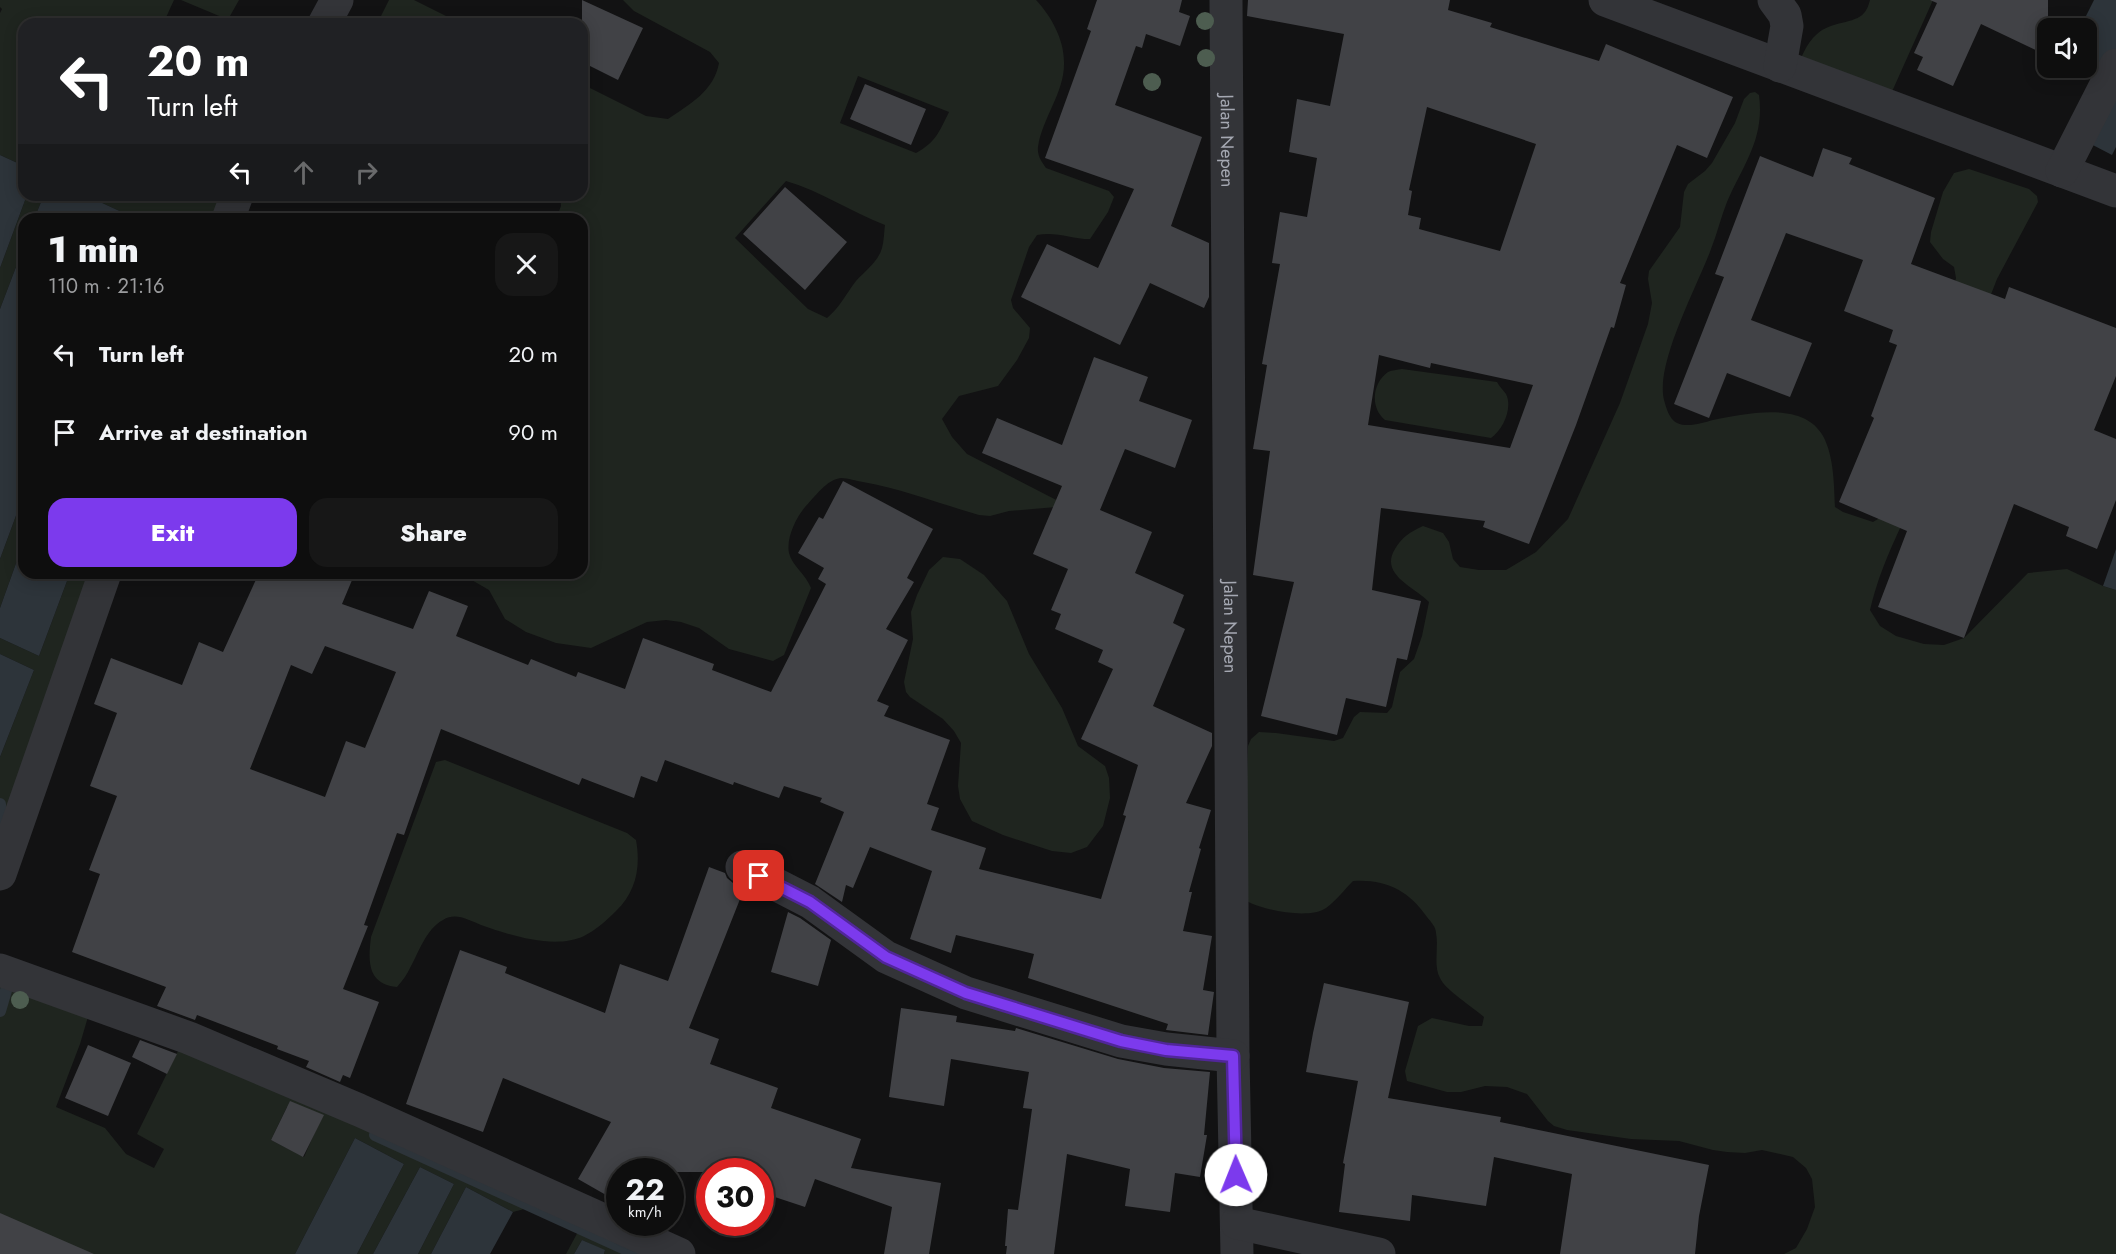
<!DOCTYPE html>
<html lang="en">
<head>
<meta charset="utf-8">
<style>
  :root { --surface:#0e0e0e; --page:#171717; --text:#f1f3f6; --muted:#9b9c9e; --line:#2e2e2e; --accent:#7c3aed }
  body { margin:0; font-family:Jost,sans-serif; background:var(--page); color:var(--text); height:100vh; display:flex; flex-direction:column; font-size:22px; white-space:nowrap }
  * { box-sizing:border-box; margin:0 }
  p { font-size:20px; color:var(--muted) }
  .icon { flex:none; width:33px; height:33px; fill:none; stroke:currentColor; stroke-width:2; stroke-linecap:round; stroke-linejoin:round }
  .map { position:relative; flex:1; overflow:hidden }
  .panel { position:absolute; left:18px; top:213px; width:570px; height:366px; display:flex; flex-direction:column; background:var(--surface); border-radius:18px; box-shadow:0 3px 15px #0003,0 0 0 2px var(--line) }
  .panel>* { flex:none }
  .hud { position:absolute; left:18px; top:18px; width:570px; height:183px; border-radius:18px; box-shadow:0 3px 15px #0003,0 0 0 2px var(--line); background:#202124; color:#fff; overflow:hidden }
  .fabs { position:absolute; left:2037px; top:18px; display:grid; gap:12px }
  .fabs a { display:grid; place-items:center; width:60px; height:60px; border-radius:12px; background:var(--surface); box-shadow:0 3px 15px #0003,0 0 0 2px var(--line); font-size:30px }
  .speed { position:absolute; left:606px; top:1158px; display:flex; gap:12px; font-size:30px; font-weight:700; text-align:center }
  .speed>* { display:grid; place-content:center; width:78px; height:78px; border-radius:50%; background:var(--surface); box-shadow:0 3px 15px #0003,0 0 0 2px var(--line); line-height:1 }
  .speed small { font-size:15px; font-weight:400 }
  .speed .limit { border:9px solid #d22; background:#fff; color:#111 }
  .pin { position:absolute; display:grid; place-items:center; width:51px; height:51px; color:#fff; margin:-26px; border-radius:12px; box-shadow:0 3px 9px #0006 }
  .me { position:absolute; width:66px; margin:-33px; rotate:359deg; stroke-linejoin:round; filter:drop-shadow(0 0 4px #0008) }
  .turn { display:flex; align-items:center; gap:21px; height:126px; padding:0 30px; font-size:27px }
  .turn .icon { width:78px; height:78px; stroke-width:2.5 }
  .turn b { display:block; font-size:42px; line-height:51px }
  .lanes { display:flex; align-items:center; height:57px; padding:0 30px; background:#0003; justify-content:center; gap:30px; direction:ltr }
  .lanes .off { opacity:.35 }
  .round { display:grid; place-items:center; flex:none; width:63px; height:63px; border-radius:18px; background:var(--page) }
  .headline { display:flex; align-items:center; justify-content:space-between; height:102px; padding:0 30px }
  h1 { font-size:36px; font-weight:800; line-height:45px }
  .cta { display:flex; gap:12px; margin-top:auto; padding:12px 30px }
  .cta a { flex:1; height:69px; border-radius:18px; background:var(--accent); color:#fff; font-size:24px; font-weight:800; line-height:69px; text-align:center }
  .cta a+a { background:var(--page); color:var(--text) }
  ul { padding:0; list-style:none }
  li { display:flex; align-items:center; gap:18px; height:78px; padding:0 30px }
  li div { flex:1 }
  li b { display:block; font-size:22px }
  li em { font-style:normal }
  .map>svg:first-child { display:block }
  .green { fill:#1f251f; fill-rule:evenodd }
  .water { fill:#2d343a }
  .lines { fill:none; stroke-linecap:round; stroke-linejoin:round }
  .stream { stroke:#2d343a; stroke-width:12 }
  .building { fill:#414246; fill-rule:evenodd }
  .minor { stroke:#333438; stroke-width:33 }
  .tree { fill:#4d5d50 }
  .route-casing { stroke:#51269a; stroke-width:15 }
  .route { stroke:#7c3aed; stroke-width:10 }
  .labels { text-anchor:middle; stroke-width:4.5; stroke-linejoin:round; paint-order:stroke }
  .street-label { font-size:18px; fill:#a5a8b2; stroke:#0d0d0e }
</style>
</head>
<body>
<div class="map">
<svg width="2116" height="1254" viewBox="0 0 2116 1254">
  <rect width="100%" height="100%" fill="#121213"/>
  <!-- green -->
  <path class="green" d="M 0,0 L 174,0 L 163,24 L 24,24 L 24,166 L 0,155 L 0,13 L 2,9 L 0,7 Z
    M 181,0 L 239,0 L 230,16 L 224,18 Z
    M 389,0 L 414,0 L 462,24 L 377,24 Z
    M 623,0 L 1036,0 C 1051,16 1064,39 1064,62 C 1065,92 1042,118 1038,147 C 1037,156 1042,162 1046,168 L 1109,191 L 1114,197 L 1108,212 L 1090,239 C 1071,239 1056,231 1037,235 L 1029,247 L 1011,300 L 1013,308 L 1030,328 L 1029,338 L 1017,360 L 998,386 L 959,396 L 942,419 L 952,437 L 967,454 L 1068,506 L 1009,511 L 990,516 L 979,515 C 940,504 903,489 863,482 C 856,481 848,478 841,478 C 827,479 814,498 805,507 C 796,518 786,538 789,553 C 792,566 805,573 811,588 L 784,655 L 773,661 L 729,649 L 699,628 L 681,622 L 666,620 L 647,622 L 591,648 L 556,643 L 526,632 L 505,619 L 489,590 L 470,579 L 417,580 L 403,573 L 582,573 L 582,219 L 556,219 L 561,206 L 560,195 L 582,195 L 582,84 L 646,116 L 668,119 C 690,104 714,91 719,63 L 710,52 L 634,11 ZM 858,76 L 949,112 C 939,132 936,142 916,153 L 840,123 ZM 786,181 C 821,191 851,212 885,225 C 884,232 884,241 882,248 C 878,262 865,271 856,281 C 846,294 840,307 827,318 L 808,309 L 735,238 Z
    M 1870,0 L 1933,0 L 1886,105 L 1795,71 C 1801,59 1806,43 1817,34 C 1831,21 1855,24 1864,13 C 1867,10 1869,4 1870,0 Z
    M 1755,92 L 1759,95 C 1765,139 1743,165 1727,202 C 1721,217 1717,234 1711,249 C 1698,285 1655,363 1664,400 C 1666,407 1669,419 1677,423 C 1688,428 1702,423 1713,420 C 1745,414 1803,400 1823,436 C 1834,456 1834,485 1835,507 L 1843,512 L 1873,522 L 1878,519 L 1935,368 L 1956,278 L 1954,267 L 1943,259 L 1930,242 L 1931,232 L 1943,192 L 1954,173 L 1969,169 L 2029,189 L 2037,196 L 2038,202 L 1997,279 L 1901,526 C 1888,554 1877,580 1870,610 L 1880,626 L 1896,636 L 1924,644 L 1944,645 L 1964,638 L 2028,573 L 2067,569 L 2103,586 L 2116,590 L 2116,1254 L 1784,1254 L 1796,1248 L 1807,1229 L 1815,1207 L 1812,1179 L 1806,1168 L 1793,1157 L 1762,1150 L 1745,1153 L 1727,1152 L 1713,1150 L 1679,1141 L 1631,1139 L 1567,1130 L 1554,1126 L 1548,1121 L 1527,1094 L 1507,1087 L 1485,1086 L 1461,1092 L 1447,1092 L 1407,1081 L 1405,1071 L 1418,1026 L 1432,1018 L 1469,1026 L 1482,1026 L 1484,1017 C 1473,1007 1445,990 1440,978 C 1433,965 1439,947 1436,933 C 1436,927 1431,922 1427,917 C 1408,890 1386,879 1353,881 C 1344,890 1336,901 1326,908 C 1309,920 1260,910 1243,899 L 1248,746 L 1251,739 L 1259,732 L 1276,733 L 1334,741 L 1343,738 L 1354,717 L 1360,712 L 1387,713 L 1392,707 L 1400,672 L 1414,659 L 1422,636 L 1429,602 C 1415,587 1379,575 1395,549 C 1402,537 1410,532 1423,526 L 1443,533 L 1449,542 L 1453,559 L 1460,567 L 1479,570 L 1506,570 L 1536,552 L 1568,519 L 1620,403 L 1648,324 L 1652,303 L 1648,279 L 1649,271 L 1680,227 L 1684,192 L 1688,184 L 1705,171 L 1712,163 L 1735,123 L 1744,99 L 1750,93 Z
    M 27,195 L 44,195 L 34,219 L 24,219 L 24,246 L 0,309 L 0,268 Z
    M 85,195 L 228,195 L 217,219 L 124,219 L 126,214 Z
    M 1402,369 L 1497,382 C 1499,386 1503,390 1506,394 C 1513,408 1503,430 1491,438 L 1385,420 C 1370,408 1372,383 1388,372 C 1392,370 1397,370 1402,369 Z
    M 24,494 L 24,541 L 0,608 L 0,559 Z
    M 943,557 L 960,559 L 984,575 L 1007,601 L 1029,654 L 1062,708 L 1078,746 L 1105,766 L 1109,778 L 1110,798 L 1103,826 L 1087,847 L 1071,853 L 1052,851 L 1003,835 L 972,821 L 960,799 L 958,786 L 961,743 L 954,731 L 943,719 L 910,697 L 906,692 L 904,682 L 913,639 L 911,612 L 917,595 L 929,570 Z
    M 70,573 L 105,573 L 0,874 L 0,757 L 34,670 L 0,654 L 0,638 L 39,656 Z
    M 445,760 L 627,833 L 636,840 C 641,867 636,892 616,911 C 606,921 596,930 584,936 C 555,950 509,935 481,925 C 468,920 456,912 443,920 C 426,929 419,952 410,968 C 407,975 402,981 397,987 C 367,984 368,961 371,937 L 436,762 Z
    M 0,970 L 679,1254 L 604,1254 L 605,1251 L 582,1240 L 574,1254 L 566,1254 L 580,1228 L 532,1207 L 513,1212 L 466,1187 L 431,1254 L 418,1254 L 454,1184 L 420,1167 L 373,1254 L 357,1254 L 404,1164 L 355,1138 L 295,1254 L 35,1254 L 0,1213 ZM 90,1010 L 178,1051 L 137,1134 L 164,1149 L 154,1168 L 126,1154 L 105,1128 L 56,1107 L 80,1044 ZM 287,1107 L 319,1123 L 304,1157 L 271,1140 Z"/>
  <!-- water -->
  <path class="water" d="M 2094,0 L 2116,0 L 2116,49 L 2103,75 L 2087,66 L 2086,28 L 2080,28 Z
    M 2116,89 L 2116,147 L 2112,155 L 2087,142 Z
    M 0,155 L 24,166 L 24,195 L 27,195 L 0,268 Z
    M 44,195 L 85,195 L 126,214 L 124,219 L 34,219 Z
    M 24,246 L 24,494 L 0,559 L 0,309 Z
    M 24,541 L 24,573 L 70,573 L 39,656 L 0,638 L 0,608 Z
    M 2116,549 L 2116,590 L 2103,586 Z
    M 0,654 L 34,670 L 0,757 Z
    M 355,1138 L 404,1164 L 357,1254 L 295,1254 Z
    M 420,1167 L 454,1184 L 418,1254 L 373,1254 Z
    M 466,1187 L 513,1212 L 490,1254 L 431,1254 Z
    M 582,1240 L 605,1250 L 604,1254 L 574,1254 Z"/>
  <g class="lines">
    <!-- stream -->
    <path class="stream" d="M 0,804 L 0,822
      M 0,1011 L 9,980
      M 375,1135 L 636,1254"/>
  </g>
  <!-- building -->
  <path class="building" d="M 582,0 L 643,28 L 618,80 L 582,62 Z
    M 1097,0 L 1182,0 L 1179,12 L 1190,16 L 1180,46 L 1146,34 L 1142,48 L 1136,46 L 1115,105 L 1202,137 L 1171,226 L 1209,243 L 1209,297 L 1204,308 L 1150,283 L 1120,345 L 1021,297 L 1047,244 L 1098,268 L 1134,189 L 1045,158 L 1091,31 L 1087,29 Z
    M 1248,0 L 1450,0 L 1448,10 L 1492,23 L 1490,27 L 1599,61 L 1606,44 L 1733,97 L 1707,158 L 1677,145 L 1620,283 L 1626,285 L 1614,328 L 1611,327 L 1576,425 L 1529,544 L 1483,527 L 1485,521 L 1381,508 L 1372,590 L 1421,601 L 1407,660 L 1397,658 L 1386,707 L 1346,698 L 1337,735 L 1261,716 L 1294,582 L 1253,575 L 1270,451 L 1253,449 L 1267,365 L 1262,364 L 1280,264 L 1272,263 L 1280,212 L 1307,217 L 1317,158 L 1289,152 L 1297,99 L 1330,106 L 1344,34 L 1247,16 ZM 1427,107 L 1536,144 L 1500,251 L 1419,229 L 1421,218 L 1408,215 L 1412,191 L 1409,190 ZM 1379,355 L 1430,368 L 1431,363 L 1533,385 L 1510,448 L 1368,425 Z
    M 1930,0 L 2048,0 L 2048,56 L 1981,24 L 1953,86 L 1917,70 L 1923,57 L 1914,53 L 1937,3 Z
    M 865,84 L 926,109 L 911,145 L 850,119 Z
    M 1823,148 L 1852,158 L 1849,164 L 1935,198 L 1911,264 L 2005,299 L 2009,287 L 2116,328 L 2116,376 L 2094,430 L 2116,439 L 2116,500 L 2097,549 L 2066,536 L 2069,527 L 2014,504 L 1964,638 L 1878,607 L 1907,531 L 1839,502 L 1874,418 L 1871,416 L 1897,345 L 1889,342 L 1893,330 L 1844,311 L 1863,260 L 1786,233 L 1751,320 L 1812,343 L 1790,397 L 1727,373 L 1709,418 L 1674,404 L 1724,277 L 1715,274 L 1760,156 L 1813,177 Z
    M 785,187 L 847,242 L 805,290 L 743,234 Z
    M 1094,357 L 1148,377 L 1139,401 L 1192,420 L 1175,468 L 1125,449 L 1100,510 L 1152,532 L 1135,573 L 1184,595 L 1173,623 L 1185,629 L 1153,706 L 1212,733 L 1212,746 L 1186,803 L 1211,810 L 1199,848 L 1201,849 L 1189,892 L 1192,892 L 1183,931 L 1212,936 L 1203,990 L 1214,992 L 1208,1035 L 1166,1030 L 1168,1024 L 1028,978 L 1034,954 L 956,935 L 951,953 L 910,939 L 932,871 L 870,847 L 853,888 L 846,885 L 842,902 L 815,884 L 844,812 L 820,802 L 822,798 L 784,786 L 779,798 L 734,782 L 733,785 L 665,760 L 657,782 L 641,776 L 634,798 L 582,778 L 579,785 L 441,729 L 404,835 L 397,833 L 364,925 L 368,926 L 343,989 L 379,1002 L 350,1078 L 343,1075 L 340,1082 L 306,1067 L 309,1061 L 277,1049 L 278,1046 L 197,1015 L 195,1020 L 157,1006 L 166,987 L 72,952 L 100,874 L 89,870 L 117,796 L 90,786 L 117,713 L 94,704 L 111,658 L 182,685 L 199,642 L 223,652 L 259,573 L 355,573 L 342,604 L 413,629 L 429,591 L 468,606 L 456,636 L 528,665 L 531,659 L 576,677 L 578,672 L 625,689 L 643,638 L 714,664 L 712,670 L 771,692 L 826,584 L 818,579 L 824,568 L 798,553 L 819,517 L 823,519 L 843,481 L 933,529 L 907,578 L 914,582 L 886,629 L 908,640 L 877,701 L 889,706 L 884,716 L 950,740 L 927,804 L 939,808 L 931,830 L 986,848 L 979,869 L 1101,899 L 1126,816 L 1123,815 L 1138,765 L 1081,739 L 1113,669 L 1098,662 L 1103,650 L 1055,629 L 1061,614 L 1051,610 L 1068,569 L 1033,554 L 1062,486 L 982,453 L 997,418 L 1062,445 ZM 325,646 L 396,672 L 365,748 L 346,741 L 325,797 L 250,769 L 291,665 L 312,674 Z
    M 709,867 L 725,873 L 727,878 L 733,883 L 744,889 L 689,1028 L 719,1039 L 710,1064 L 778,1088 L 771,1108 L 861,1139 L 851,1168 L 941,1183 L 929,1254 L 884,1254 L 892,1207 L 815,1179 L 805,1207 L 760,1192 L 760,1172 L 710,1172 L 710,1174 L 703,1172 L 620,1172 L 620,1203 L 578,1179 L 611,1122 L 503,1078 L 483,1132 L 406,1104 L 460,950 L 507,967 L 505,973 L 605,1013 L 620,964 L 668,981 Z
    M 788,912 L 800,918 L 831,940 L 818,986 L 771,972 Z
    M 1324,983 L 1409,1002 L 1388,1098 L 1501,1117 L 1500,1122 L 1709,1165 L 1699,1216 L 1695,1254 L 1560,1254 L 1572,1174 L 1494,1157 L 1486,1206 L 1412,1195 L 1410,1221 L 1339,1212 L 1345,1164 L 1343,1163 L 1358,1081 L 1306,1072 L 1313,1033 Z
    M 901,1008 L 957,1016 L 956,1022 L 1015,1031 L 1016,1028 L 1118,1059 L 1164,1068 L 1210,1072 L 1204,1135 L 1207,1135 L 1200,1177 L 1175,1173 L 1170,1212 L 1125,1206 L 1130,1169 L 1067,1154 L 1054,1254 L 1006,1254 L 1007,1246 L 1005,1246 L 1008,1209 L 1018,1210 L 1032,1109 L 1023,1108 L 1029,1072 L 951,1059 L 944,1106 L 889,1097 Z
    M 140,1040 L 177,1054 L 167,1074 L 132,1057 Z
    M 88,1045 L 131,1063 L 108,1116 L 65,1098 Z
    M 290,1101 L 324,1115 L 303,1157 L 271,1140 Z
    M 0,1213 L 94,1254 L 0,1254 Z"/>
  <g class="lines">
    <!-- minor -->
    <g class="minor">
      <path id="s1" d="M 1226,0 L 1233,1056 L 1237,1254"/>
      <path d="M 1605,0 L 2116,191"/>
      <path d="M 1774,0 L 1785,15 L 1787,26 L 1780,66"/>
      <path d="M 324,24 L 337,0"/>
      <path d="M 2062,171 L 2116,65"/>
      <path d="M 228,219 L 237,195"/>
      <path d="M 742,867 L 810,902 L 886,957 L 966,993 L 1121,1041 L 1166,1049 L 1233,1056"/>
      <path d="M 0,874 L 105,573"/>
      <path d="M 0,970 L 189,1038 L 359,1110 L 679,1254"/>
      <path d="M 1237,1223 L 1379,1254"/>
    </g>
  </g>
  <!-- trees -->
  <g class="tree">
    <circle cx="1205" cy="21" r="9"/>
    <circle cx="1206" cy="58" r="9"/>
    <circle cx="1152" cy="82" r="9"/>
    <circle cx="20" cy="1000" r="9"/>
  </g>
  <g class="lines">
    <!-- route casing -->
    <g class="route-casing">
      <path id="route" d="M 759,876 L 810,902 L 886,957 L 966,993 L 1121,1041 L 1166,1050 L 1233,1056 L 1236,1175"/>
    </g>
    <!-- route -->
    <use href="#route" class="route"/>
  </g>
  <g class="labels">
    <!-- street labels -->
    <g class="street-label">
      <text dy="6" stroke="none"><textPath href="#s1" startOffset="141">Jalan Nepen</textPath></text>
      <text dy="6" stroke="none"><textPath href="#s1" startOffset="627">Jalan Nepen</textPath></text>
    </g>
  </g>
</svg>
<div class="fabs">
<a><svg class="icon" aria-label="sound" viewBox="0 0 24 24"><path d="M4 9h4l5-4v14l-5-4H4zM17 9q2 3 0 6"/></svg></a>
</div>
<div class="speed"><div>22<small>km/h</small></div><div class="limit">30</div></div>
<div class="pin" style="left:759px;top:876px;background:#d93025"><svg class="icon" aria-label="arrive" viewBox="0 0 24 24"><path d="M6 21V4h12l-3 4 3 4H6"/></svg></div>
<svg class="me" style="left:1236px;top:1175px" viewBox="-20 -20 40 40"><circle r="19" fill="#fff"/><path d="M0-13L10 11 0 6-10 11z" fill="#7c3aed"/></svg>
<div class="hud">
<div class="turn"><svg class="icon" aria-label="left" viewBox="0 0 24 24"><path d="M17 20v-9H6M10 6l-5 5 5 5"/></svg><div><b>20 m</b>Turn left</div></div>
<div class="lanes"><svg class="icon" aria-label="left" viewBox="0 0 24 24"><path d="M17 20v-9H6M10 6l-5 5 5 5"/></svg><svg class="icon off" aria-label="ahead" viewBox="0 0 24 24"><path d="M12 20V5M6 11l6-6 6 6"/></svg><svg class="icon off" aria-label="right" viewBox="0 0 24 24"><path d="M7 20v-9h11M14 6l5 5-5 5"/></svg></div>
</div>
<section class="panel">
<div class="headline"><div><h1>1 min</h1><p>110 m · 21:16</p></div><a class="round"><svg class="icon" aria-label="close" viewBox="0 0 24 24"><path d="M6 6l12 12M18 6L6 18"/></svg></a></div>
<ul>
<li><svg class="icon" aria-label="left" viewBox="0 0 24 24"><path d="M17 20v-9H6M10 6l-5 5 5 5"/></svg><div><b>Turn left</b></div><em>20 m</em></li>
<li><svg class="icon" aria-label="arrive" viewBox="0 0 24 24"><path d="M6 21V4h12l-3 4 3 4H6"/></svg><div><b>Arrive at destination</b></div><em>90 m</em></li>
</ul>
<div class="cta"><a>Exit</a><a>Share</a></div>
</section>
</div>
</body>
</html>
